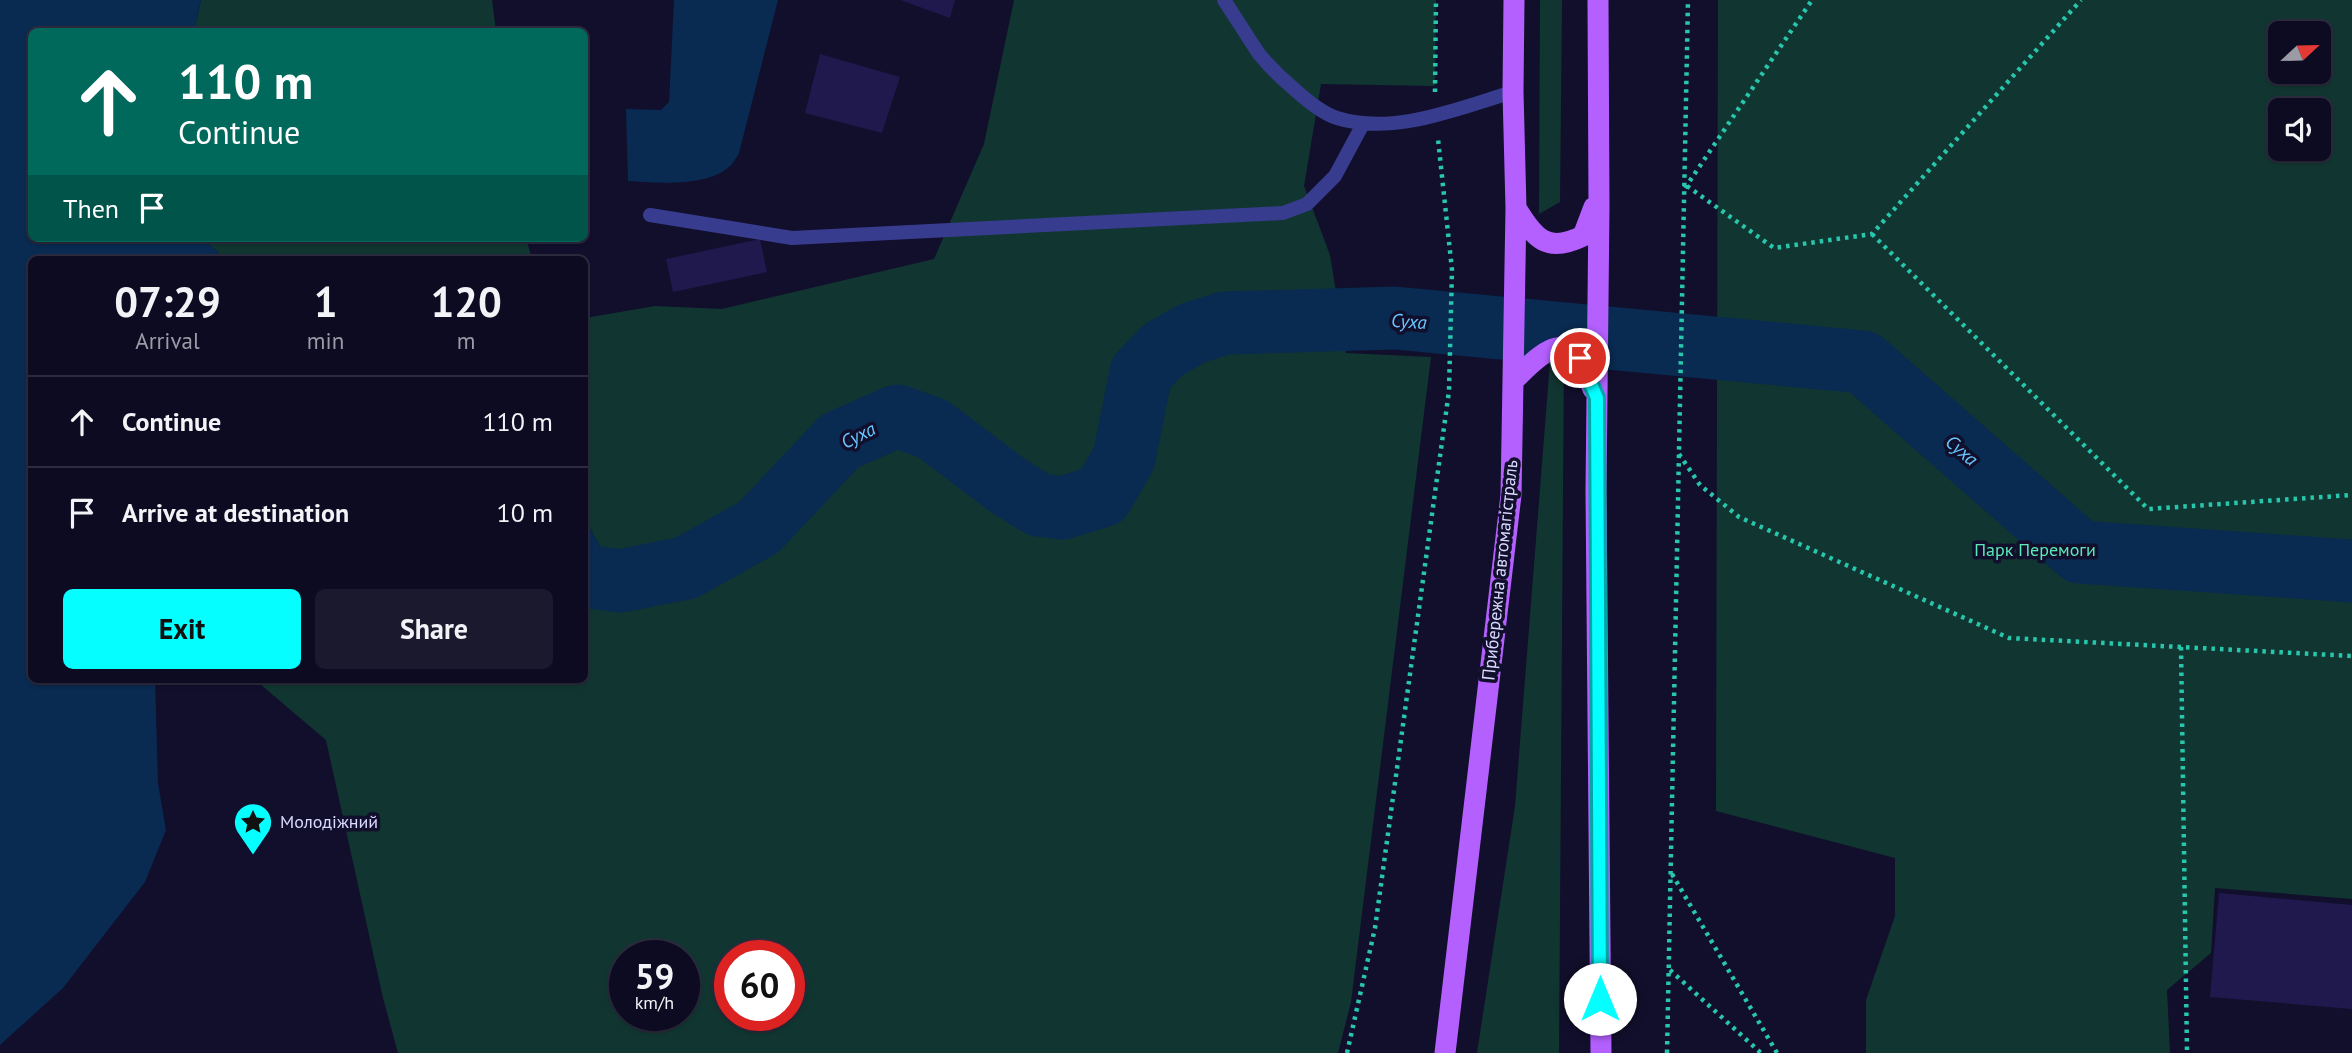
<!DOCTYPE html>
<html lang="en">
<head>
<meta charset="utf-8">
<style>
  :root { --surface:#0d0b21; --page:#1b192e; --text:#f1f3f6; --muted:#9a9ba5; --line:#2d2b3f; --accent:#05feff }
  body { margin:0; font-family:"PT Sans",sans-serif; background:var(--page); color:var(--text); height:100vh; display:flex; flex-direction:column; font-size:26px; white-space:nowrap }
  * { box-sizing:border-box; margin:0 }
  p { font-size:23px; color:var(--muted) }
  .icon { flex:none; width:38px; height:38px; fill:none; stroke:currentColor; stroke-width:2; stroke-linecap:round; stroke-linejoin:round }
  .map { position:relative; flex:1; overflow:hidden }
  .details { position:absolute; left:28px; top:256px; width:560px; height:427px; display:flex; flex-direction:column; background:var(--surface); border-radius:10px; box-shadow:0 2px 5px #0004,0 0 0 2px var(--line) }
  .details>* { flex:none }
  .banner { position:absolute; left:28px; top:28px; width:560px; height:214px; border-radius:10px; box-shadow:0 2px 5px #0004,0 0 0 2px var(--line); background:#00695c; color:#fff; overflow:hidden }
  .needle { width:46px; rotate:68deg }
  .controls { position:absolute; left:2268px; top:21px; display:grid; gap:14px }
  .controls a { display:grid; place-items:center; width:63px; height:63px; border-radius:10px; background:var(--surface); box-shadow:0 2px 5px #0004,0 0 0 2px var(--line); font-size:35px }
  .speed { position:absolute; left:609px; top:940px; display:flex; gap:14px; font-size:35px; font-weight:700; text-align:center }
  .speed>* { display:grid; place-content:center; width:91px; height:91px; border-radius:50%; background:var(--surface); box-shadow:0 2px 5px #0004,0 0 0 2px var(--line); line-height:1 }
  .speed small { font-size:18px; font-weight:400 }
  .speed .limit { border:10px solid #d22; background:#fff; color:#111 }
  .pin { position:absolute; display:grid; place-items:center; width:60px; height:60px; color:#fff; margin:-30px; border:4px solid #fff; border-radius:50%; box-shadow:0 2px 7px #0007 }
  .me { position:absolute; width:77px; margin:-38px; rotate:0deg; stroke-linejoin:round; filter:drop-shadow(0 0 5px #0008) }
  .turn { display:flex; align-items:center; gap:24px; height:147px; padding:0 35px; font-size:32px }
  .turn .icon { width:91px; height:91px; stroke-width:2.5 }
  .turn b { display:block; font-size:49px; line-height:60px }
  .then { display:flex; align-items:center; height:66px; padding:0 35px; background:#0003; gap:14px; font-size:26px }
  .eta { display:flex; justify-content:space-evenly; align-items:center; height:119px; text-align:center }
  .eta b { font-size:42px; font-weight:700; line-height:49px }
  .button { display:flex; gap:14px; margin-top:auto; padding:14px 35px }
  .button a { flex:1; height:80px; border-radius:10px; background:var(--accent); color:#111; font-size:28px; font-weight:700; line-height:80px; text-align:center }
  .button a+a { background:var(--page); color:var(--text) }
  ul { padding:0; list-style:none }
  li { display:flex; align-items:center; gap:21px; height:91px; padding:0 35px; border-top:2px solid var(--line) }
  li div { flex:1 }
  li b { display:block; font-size:26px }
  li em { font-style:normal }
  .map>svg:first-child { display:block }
  .green { fill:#113631; fill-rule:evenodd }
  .water { fill:#092a51 }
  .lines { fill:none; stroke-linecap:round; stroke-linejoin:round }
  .river { stroke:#092a51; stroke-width:63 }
  .building { fill:#1f194e }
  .path { stroke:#27c6ad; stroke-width:4.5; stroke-dasharray:3.5 5; stroke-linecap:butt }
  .lane { stroke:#373c8e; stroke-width:14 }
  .primary { stroke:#b460ff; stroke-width:21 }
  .route-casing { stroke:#03a5a6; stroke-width:18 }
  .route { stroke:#05feff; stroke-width:12 }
  .labels { text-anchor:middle; stroke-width:7; stroke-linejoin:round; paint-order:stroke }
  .park-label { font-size:18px; fill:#5be9b8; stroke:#110f2c }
  .street-label { font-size:18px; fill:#dad9ff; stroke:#110f2c }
  .poi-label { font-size:18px; fill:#dad9ff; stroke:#110f2c; text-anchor:start }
  .water-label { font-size:19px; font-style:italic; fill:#67c7ff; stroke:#110f2c }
</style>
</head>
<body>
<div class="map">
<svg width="2352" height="1053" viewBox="0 0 2352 1053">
  <rect width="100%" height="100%" fill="#110f2c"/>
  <!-- green -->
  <path class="green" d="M 201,0 L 492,0 L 496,31 L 194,31 Z
    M 1014,0 L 1436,0 L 1435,86 L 1321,84 L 1304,186 L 1330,255 L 1346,353 L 1431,357 L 1351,1002 L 1338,1053 L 398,1053 L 383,998 L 326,740 L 254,679 L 584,679 L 585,597 L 616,595 L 620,581 L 585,520 L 585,318 L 655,306 L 722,309 L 934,259 L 984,144 ZM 625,956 L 684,956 L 684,1015 L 625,1015 ZM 730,956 L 789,956 L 789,1015 L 730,1015 Z
    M 1540,0 L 1562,0 L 1560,202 L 1539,214 Z
    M 1718,0 L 2352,0 L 2352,899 L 2215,888 L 2211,953 L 2167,990 L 2170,1053 L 1866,1053 L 1866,1000 L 1895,916 L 1895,858 L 1716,811 ZM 2319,33 L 2319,72 L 2280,72 L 2280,33 ZM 2319,110 L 2319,149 L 2280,149 L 2280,110 Z
    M 202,238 L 526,238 L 532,259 L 225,259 Z
    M 1564,352 L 1559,1053 L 1477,1053 L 1515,806 L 1550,362 Z"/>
  <!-- water -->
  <path class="water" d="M 0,0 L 201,0 L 194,31 L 32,32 L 32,238 L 202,238 L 225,259 L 32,259 L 32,679 L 155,679 L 158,783 L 166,830 L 145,882 L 63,988 L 0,1045 Z
    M 674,0 L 778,0 L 739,153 C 736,158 733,164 729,167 C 707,187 656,183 628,181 L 626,109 L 661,110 L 669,102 Z
    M 585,520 L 620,581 L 616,595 L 585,597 Z"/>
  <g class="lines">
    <!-- river -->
    <path class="river" d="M 584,576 L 620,581 L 686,568 L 759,527 L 840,441 L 897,416 L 933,429 L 1007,485 L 1039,505 L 1062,508 L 1102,496 L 1124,458 L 1141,373 L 1163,350 L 1193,333 L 1225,323 L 1395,318 L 1863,362 L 2080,552 L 2352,571"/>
  </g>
  <!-- building -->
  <path class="building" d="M 900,0 L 955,0 L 950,18 Z
    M 820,54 L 900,77 L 882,133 L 805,113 Z
    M 760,239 L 767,272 L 673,292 L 666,259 Z
    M 2219,893 L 2352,905 L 2352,1009 L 2210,997 Z"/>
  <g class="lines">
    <!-- path -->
    <path class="path" d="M 1435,92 L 1436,0
      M 1687,186 L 1774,248 L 1872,234 L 2081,0
      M 1685,188 L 1812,0
      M 1872,234 L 2148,509 L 2352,495
      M 1679,454 L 1700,485 L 1739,517 L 2009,638 L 2352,656
      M 2181,647 L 2187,1053
      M 1672,874 L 1777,1053
      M 1670,970 L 1761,1053
      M 1347,1053 L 1375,928 L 1449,391 L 1452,270 L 1438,139
      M 1667,1053 L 1688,0"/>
    <!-- lane -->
    <path class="lane" d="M 1224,0 C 1236,18 1247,36 1259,54 C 1269,66 1281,78 1293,88 C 1305,99 1321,113 1337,118 C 1394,136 1458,108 1513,92
      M 650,215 L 792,238 L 1283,213 L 1307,204 L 1335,176 L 1363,124"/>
    <!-- primary -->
    <path class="primary" d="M 1598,0 L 1599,206 L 1596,491 L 1601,1053
      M 1516,208 C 1535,238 1546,254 1583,236 L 1594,207
      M 1513,381 C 1529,366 1559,329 1580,359 C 1586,367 1589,379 1593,389
      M 1445,1053 L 1511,495 L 1516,208 L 1513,92 L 1514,0"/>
  </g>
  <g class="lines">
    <!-- route casing -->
    <g class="route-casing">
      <path id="route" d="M 1580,358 L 1597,398 L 1600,999"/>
    </g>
    <!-- route -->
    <use href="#route" class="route"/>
  </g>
  <!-- icons -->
  <defs>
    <g id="sight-pin" transform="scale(2.0125)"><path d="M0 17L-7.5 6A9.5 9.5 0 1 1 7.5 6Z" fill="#05feff" stroke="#110f2c"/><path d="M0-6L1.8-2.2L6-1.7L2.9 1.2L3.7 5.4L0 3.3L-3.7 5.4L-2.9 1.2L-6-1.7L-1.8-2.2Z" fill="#111"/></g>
  </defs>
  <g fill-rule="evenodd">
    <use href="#sight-pin" x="253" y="822"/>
  </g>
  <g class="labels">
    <!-- park labels -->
    <g class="park-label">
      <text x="2035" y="556">Парк Перемоги</text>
    </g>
    <!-- street labels -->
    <g class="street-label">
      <text transform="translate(1500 570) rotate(-84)" y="6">Прибережна автомагістраль</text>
    </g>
    <!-- poi labels -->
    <g class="poi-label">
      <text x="280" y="828">Молодіжний</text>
    </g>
    <!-- water labels -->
    <g class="water-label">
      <text transform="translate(1409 321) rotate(4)" y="7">Суха</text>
      <text transform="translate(858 435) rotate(-27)" y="7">Суха</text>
      <text transform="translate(1962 450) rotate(41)" y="7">Суха</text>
    </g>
  </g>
</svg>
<div class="controls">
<a><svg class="needle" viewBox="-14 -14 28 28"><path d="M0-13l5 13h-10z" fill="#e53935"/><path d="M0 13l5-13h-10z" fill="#9a9ba5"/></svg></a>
<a><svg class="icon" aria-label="sound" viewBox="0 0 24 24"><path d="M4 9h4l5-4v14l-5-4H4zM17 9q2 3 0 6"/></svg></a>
</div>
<div class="speed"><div>59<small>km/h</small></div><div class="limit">60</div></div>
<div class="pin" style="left:1580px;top:358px;background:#d93025"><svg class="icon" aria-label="arrive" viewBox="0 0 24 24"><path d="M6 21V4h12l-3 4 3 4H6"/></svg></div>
<svg class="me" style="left:1600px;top:999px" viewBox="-20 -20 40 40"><circle r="19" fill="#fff"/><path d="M0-13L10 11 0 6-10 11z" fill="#05feff"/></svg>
<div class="banner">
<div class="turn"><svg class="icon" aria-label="ahead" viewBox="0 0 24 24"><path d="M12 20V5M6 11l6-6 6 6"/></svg><div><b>110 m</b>Continue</div></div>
<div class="then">Then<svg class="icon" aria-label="arrive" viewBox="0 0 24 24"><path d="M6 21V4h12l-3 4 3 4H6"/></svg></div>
</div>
<section class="details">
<div class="eta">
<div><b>07:29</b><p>Arrival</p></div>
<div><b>1</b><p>min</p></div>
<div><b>120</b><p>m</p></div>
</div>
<ul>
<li><svg class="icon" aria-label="ahead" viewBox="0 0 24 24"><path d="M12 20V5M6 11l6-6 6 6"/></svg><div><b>Continue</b></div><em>110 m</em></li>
<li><svg class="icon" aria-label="arrive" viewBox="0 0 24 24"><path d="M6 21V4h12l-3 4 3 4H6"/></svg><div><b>Arrive at destination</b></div><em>10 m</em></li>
</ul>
<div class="button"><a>Exit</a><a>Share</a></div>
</section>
</div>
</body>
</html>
